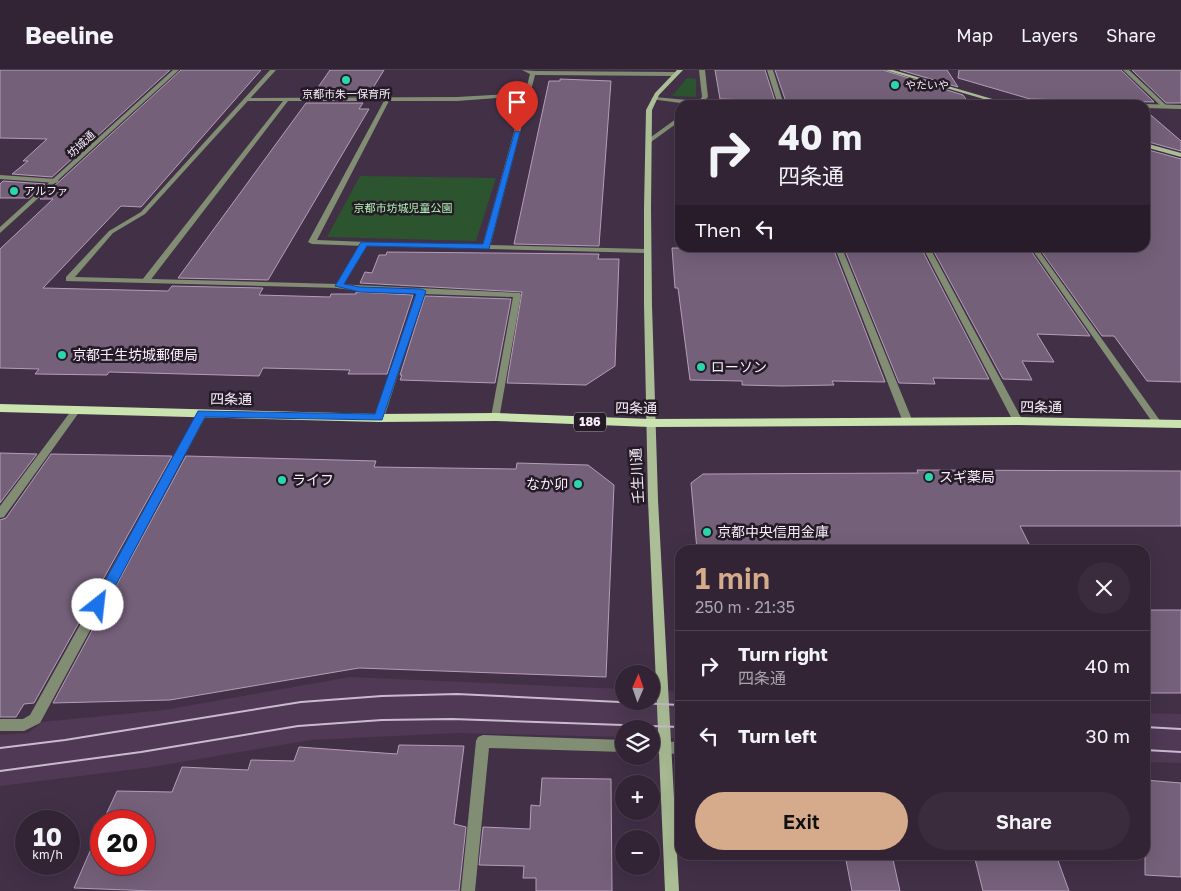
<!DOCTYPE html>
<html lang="en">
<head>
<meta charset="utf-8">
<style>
  :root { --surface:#322435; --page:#3a2c3d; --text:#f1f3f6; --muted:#a8a4ad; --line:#4d4150; --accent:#d6ab8b }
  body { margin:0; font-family:"Golos Text","Noto Sans JP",sans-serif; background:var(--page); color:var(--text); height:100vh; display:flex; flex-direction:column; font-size:19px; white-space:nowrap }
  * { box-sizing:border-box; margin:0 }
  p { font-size:16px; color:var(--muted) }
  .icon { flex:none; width:28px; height:28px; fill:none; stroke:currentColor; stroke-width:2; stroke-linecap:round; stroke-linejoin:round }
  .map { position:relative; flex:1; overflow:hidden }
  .details { position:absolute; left:675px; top:475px; width:475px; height:315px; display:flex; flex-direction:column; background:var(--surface); border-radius:15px; box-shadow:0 5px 20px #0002,0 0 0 1px var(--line) }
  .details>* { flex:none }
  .top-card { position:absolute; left:675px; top:30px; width:475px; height:152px; border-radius:15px; box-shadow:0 5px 20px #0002,0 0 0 1px var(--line); background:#322435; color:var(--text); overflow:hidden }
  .needle { width:32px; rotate:2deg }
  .fabs { position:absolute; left:615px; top:595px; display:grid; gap:10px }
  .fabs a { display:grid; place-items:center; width:45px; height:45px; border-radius:50%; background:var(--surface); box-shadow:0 5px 20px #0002,0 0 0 1px var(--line); font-size:25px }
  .speed { position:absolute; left:15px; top:740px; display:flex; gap:10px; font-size:25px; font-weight:700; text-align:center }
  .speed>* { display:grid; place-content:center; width:65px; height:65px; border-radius:50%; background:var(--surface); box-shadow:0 5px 20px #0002,0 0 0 1px var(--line); line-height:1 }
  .speed small { font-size:12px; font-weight:400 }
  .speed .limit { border:8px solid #d22; background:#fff; color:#111 }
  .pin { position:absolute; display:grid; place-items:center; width:42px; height:42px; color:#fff; margin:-51px -21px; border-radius:50% 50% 50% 0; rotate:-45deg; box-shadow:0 0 5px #0007 }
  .pin .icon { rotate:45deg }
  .me { position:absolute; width:55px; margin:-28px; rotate:29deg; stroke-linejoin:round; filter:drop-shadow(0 0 4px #0008) }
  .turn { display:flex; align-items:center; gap:18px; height:105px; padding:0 20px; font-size:22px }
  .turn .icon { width:65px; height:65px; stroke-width:2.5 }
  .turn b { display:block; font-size:35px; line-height:42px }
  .then { display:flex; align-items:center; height:48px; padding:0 20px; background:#0003; gap:10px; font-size:19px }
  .round { display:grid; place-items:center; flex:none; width:52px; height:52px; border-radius:26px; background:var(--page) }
  .summary { display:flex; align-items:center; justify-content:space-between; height:85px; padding:0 20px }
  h1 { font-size:30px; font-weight:600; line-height:38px; color:var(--accent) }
  .button { display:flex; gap:10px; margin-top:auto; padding:10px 20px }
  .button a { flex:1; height:58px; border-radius:30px; background:var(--accent); color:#111; font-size:20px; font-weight:600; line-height:58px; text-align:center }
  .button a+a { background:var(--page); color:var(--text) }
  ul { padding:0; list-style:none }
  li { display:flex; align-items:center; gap:15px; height:70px; padding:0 20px; border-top:1px solid var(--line) }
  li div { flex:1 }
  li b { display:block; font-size:19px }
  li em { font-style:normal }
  header { display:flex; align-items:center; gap:30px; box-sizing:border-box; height:70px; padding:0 25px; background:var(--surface); border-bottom:1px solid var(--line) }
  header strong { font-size:24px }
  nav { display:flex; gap:28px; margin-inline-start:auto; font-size:18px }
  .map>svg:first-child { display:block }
  .built { fill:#4f3954 }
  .green { fill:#2c542e }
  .building { fill:#75607a; stroke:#b49db9 }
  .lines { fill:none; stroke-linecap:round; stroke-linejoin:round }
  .lane { fill:#828e74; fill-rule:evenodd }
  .street { fill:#828e74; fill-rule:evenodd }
  .secondary { fill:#abbe96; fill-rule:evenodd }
  .primary { fill:#cbe4af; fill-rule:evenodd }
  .tram { stroke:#c9bbcd; stroke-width:2 }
  .route { fill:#1a73e8; stroke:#114b97 }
  .poi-dot { fill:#2cd5ab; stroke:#241b26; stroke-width:2 }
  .labels { text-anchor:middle; stroke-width:5; stroke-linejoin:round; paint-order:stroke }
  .far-poi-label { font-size:11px; fill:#f9edfc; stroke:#241b26; text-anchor:start }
  .far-street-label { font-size:11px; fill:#f9edfc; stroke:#241b26 }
  .far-park-label { font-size:11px; fill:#aff7b2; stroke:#241b26 }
  .shield { fill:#241b26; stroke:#b9aebc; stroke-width:1 }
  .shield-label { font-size:12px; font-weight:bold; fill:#f9edfc }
  .poi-label { font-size:14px; fill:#f9edfc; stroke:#241b26; text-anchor:start }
  .street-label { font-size:14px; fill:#f9edfc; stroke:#241b26 }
</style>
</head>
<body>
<header>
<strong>Beeline</strong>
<nav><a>Map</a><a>Layers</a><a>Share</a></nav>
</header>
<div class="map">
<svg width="1181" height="821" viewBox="0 0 1181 821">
  <rect width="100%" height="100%" fill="#423047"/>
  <!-- built -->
  <path class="built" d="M 350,607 L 624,619 L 624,631 L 651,631 L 651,620 L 680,622 L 680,668 L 651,668 L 651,659 L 624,659 L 624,667 L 457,663 L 311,670 L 152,697 L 0,716 L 0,665 L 28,663 L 42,652 L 164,640 Z
    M 1145,643 L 1181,644 L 1181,693 L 1145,692 Z"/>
  <!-- green -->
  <path class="green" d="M 687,8 L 696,9 L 696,27 L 672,26 Z
    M 360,106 L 496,108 L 476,171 L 327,167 Z"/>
  <!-- building -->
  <path class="building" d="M 0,0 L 170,0 L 52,107 L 12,104 L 28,91 L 23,91 L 47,69 L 0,68 Z
    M 181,0 L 261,0 L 141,137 L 121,136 L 43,218 L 168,221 L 172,216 L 263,218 L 259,225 L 330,227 L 331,224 L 356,224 L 356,222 L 413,225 L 387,304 L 348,304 L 350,300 L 263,298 L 259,306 L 109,302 L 107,305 L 35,304 L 39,299 L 0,298 L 0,179 L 53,129 L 40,129 Z
    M 330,0 L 384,0 L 368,26 L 312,26 Z
    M 715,0 L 765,0 L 775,31 L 720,29 Z
    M 775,0 L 883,0 L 963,25 L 970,35 L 786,32 Z
    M 900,0 L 947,0 L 958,17 Z
    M 959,0 L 1121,0 L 1154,32 L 1030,29 L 958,8 Z
    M 1132,0 L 1181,0 L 1181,33 L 1166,33 Z
    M 560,9 L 611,11 L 599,176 L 514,174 L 549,11 L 560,11 Z
    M 306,33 L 363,33 L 359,39 L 369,39 L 268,210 L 178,208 Z
    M 1145,40 L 1181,71 L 1181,81 L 1145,71 Z
    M 1145,79 L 1181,89 L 1181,312 L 1147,311 L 1114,266 L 1102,266 L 1039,178 L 1145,178 Z
    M 3,111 L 45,114 L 29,128 L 0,128 L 0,114 Z
    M 672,178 L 833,178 L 885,312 L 832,311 L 834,315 L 782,316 L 742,315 L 742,311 L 690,310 L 678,218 L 675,218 Z
    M 844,178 L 921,178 L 989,309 L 933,308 L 935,314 L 899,313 Z
    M 932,178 L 1029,178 L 1090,266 L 1037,264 L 1054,292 L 1022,291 L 1032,310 L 1003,309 Z
    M 387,182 L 599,184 L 598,189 L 619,189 L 615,296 L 586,315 L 507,313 L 522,222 L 360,213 L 365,202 L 372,203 L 379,185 L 386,185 Z
    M 425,226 L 511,229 L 495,313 L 400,310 L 402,305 L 400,305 Z
    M 0,383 L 37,384 L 0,433 Z
    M 51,384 L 172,386 L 34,633 L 24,634 L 16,647 L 0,647 L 0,450 L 6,448 Z
    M 186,386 L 376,391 L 374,397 L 516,399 L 517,393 L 588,395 L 614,415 L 606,607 L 359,598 L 170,630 L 53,633 Z
    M 917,400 L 1181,401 L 1181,456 L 1020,456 L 1032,480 L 697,480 L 691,413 L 703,404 L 918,403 Z
    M 1145,540 L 1181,540 L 1181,623 L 1145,623 Z
    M 399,675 L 464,676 L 454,754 L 466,757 L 459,821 L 154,821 L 74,818 L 101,756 L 101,794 L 144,794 L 144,751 L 103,751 L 117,721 L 172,722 L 182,697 L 248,700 L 251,690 L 294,691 L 299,677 L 397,684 Z
    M 542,708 L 611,709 L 612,821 L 536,821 L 536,808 L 523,808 L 524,796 L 479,795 L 483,757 L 530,759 L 531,735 L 540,736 Z
    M 1145,710 L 1181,713 L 1181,807 L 1145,805 Z
    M 845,785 L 892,785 L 900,821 L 852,821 Z
    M 974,785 L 1056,785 L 1069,821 L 983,821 Z"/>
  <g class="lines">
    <!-- lane -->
    <path class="lane" d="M 522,0 L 534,1 L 674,2 L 677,4 L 674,6 L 535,5 L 490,177 L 486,179 L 482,177 L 524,26 L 457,31 L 389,31 L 317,170 L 367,172 L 367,176 L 364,176 L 312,174 L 308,172 L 384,31 L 288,31 L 149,212 L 143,212 L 142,210 L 283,31 L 247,31 L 244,29 L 245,28 L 457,27 L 525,23 L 530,4 Z
      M 767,0 L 773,0 L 784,35 L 778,35 Z
      M 1123,0 L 1129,0 L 1167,36 L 1167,38 L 1163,38 Z
      M 0,105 L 56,109 L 59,111 L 56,113 L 0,109 Z
      M 835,178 L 842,178 L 913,352 L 911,354 L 908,355 L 903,352 Z
      M 923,178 L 930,178 L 1023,351 L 1021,353 L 1015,353 L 1013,351 Z
      M 1031,178 L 1037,178 L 1161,352 L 1163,354 L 1161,356 L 1155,356 Z
      M 336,214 L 520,223 L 521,225 L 499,349 L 493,349 L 491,347 L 513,227 L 424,224 L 384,348 L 379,351 L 374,348 L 416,223 L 360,221 L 336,218 Z
      M 77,336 L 82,339 L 80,341 L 4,447 L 0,448 L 0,436 L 74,337 Z
      M 202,341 L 207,344 L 40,653 L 24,661 L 0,661 L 0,649 L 23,649 L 30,645 L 197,344 Z
      M 483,665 L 624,670 L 624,682 L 489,678 L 475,821 L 461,821 L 476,671 L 478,667 Z
      M 651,671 L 680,672 L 680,684 L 651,683 Z"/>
    <!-- street -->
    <path class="street" d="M 173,0 L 179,0 L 0,163 L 0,157 Z
      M 270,0 L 276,0 L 145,144 L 113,163 L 75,207 L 337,214 L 360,174 L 364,172 L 646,179 L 650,181 L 646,183 L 366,176 L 343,216 L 339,218 L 66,211 L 66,207 L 109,161 L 141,142 Z
      M 699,0 L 705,0 L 708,27 L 704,31 L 759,33 L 762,35 L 695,35 L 651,29 L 654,27 L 699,31 L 702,27 Z
      M 1029,33 L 1074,33 L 1077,35 L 1026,35 Z
      M 1145,34 L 1181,35 L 1181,39 L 1145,38 L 1145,35 L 1143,35 Z
      M 680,46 L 680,51 L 651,72 L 647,72 L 647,70 Z"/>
    <!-- secondary -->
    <path class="secondary" d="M 677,0 L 683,0 L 659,25 L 652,40 L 651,138 L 652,235 L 658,430 L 679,821 L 665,821 L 648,430 L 644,235 L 644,138 L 646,40 L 655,23 Z
      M 885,0 L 893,0 L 1013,35 L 1004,35 Z
      M 1145,73 L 1181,83 L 1181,87 L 1145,77 Z"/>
    <!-- primary -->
    <path class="primary" d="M 0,334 L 379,344 L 496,343 L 650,349 L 1018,347 L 1181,350 L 1181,358 L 1018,355 L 650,357 L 496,351 L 379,352 L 0,342 Z"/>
    <!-- tram -->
    <path class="tram" d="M 1145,657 L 1181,659
      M 0,678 L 65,670 L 301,632 L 382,626 L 457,624 L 680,635
      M 1145,680 L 1181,682
      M 0,701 L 141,682 L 298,656 L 382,650 L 452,649 L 680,657"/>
  </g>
  <!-- route -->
  <path class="route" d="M 515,61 L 520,62 L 489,179 L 367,176 L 344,214 L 360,217 L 421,219 L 426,221 L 382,350 L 205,347 L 103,539 L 94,539 L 92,535 L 94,531 L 198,341 L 375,344 L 416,224 L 360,222 L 335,216 L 361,172 L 483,174 Z"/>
  <!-- markers -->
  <g class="poi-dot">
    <circle cx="346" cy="10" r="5"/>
    <circle cx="895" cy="15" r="5"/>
    <circle cx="14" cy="121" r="5"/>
    <circle cx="62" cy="285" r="5"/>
    <circle cx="701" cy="297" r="5"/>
    <circle cx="929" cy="407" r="5"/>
    <circle cx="282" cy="410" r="5"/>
    <circle cx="578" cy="414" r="5"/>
    <circle cx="707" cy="462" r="5"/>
  </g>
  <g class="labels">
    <!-- far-poi labels -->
    <g class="far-poi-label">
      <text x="905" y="19">やたいや</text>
      <text x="346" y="28" text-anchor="middle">京都市朱一保育所</text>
      <text x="24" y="125">アルファ</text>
    </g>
    <!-- far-street labels -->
    <g class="far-street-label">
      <text transform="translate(81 74) rotate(-43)" y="4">坊城通</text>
    </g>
    <!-- far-park labels -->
    <g class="far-park-label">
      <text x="403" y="142">京都市坊城児童公園</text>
    </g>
    <!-- shield labels -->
    <rect class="shield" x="574" y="342.5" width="32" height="19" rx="4"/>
    <g class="shield-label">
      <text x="590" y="356">186</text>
    </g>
    <!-- poi labels -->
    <g class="poi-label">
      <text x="72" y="290">京都壬生坊城郵便局</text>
      <text x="711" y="302">ローソン</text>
      <text x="939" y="412">スギ薬局</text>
      <text x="292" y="415">ライフ</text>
      <text x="568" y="419" text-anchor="end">なか卯</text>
      <text x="717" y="467">京都中央信用金庫</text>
    </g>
    <!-- street labels -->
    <g class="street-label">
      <text transform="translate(231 329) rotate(1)" y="5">四条通</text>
      <text transform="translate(1041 337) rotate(1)" y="5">四条通</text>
      <text transform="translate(636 338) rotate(1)" y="5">四条通</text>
      <text transform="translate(637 406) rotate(-93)" y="5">壬生川通</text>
    </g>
  </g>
</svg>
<div class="fabs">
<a><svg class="needle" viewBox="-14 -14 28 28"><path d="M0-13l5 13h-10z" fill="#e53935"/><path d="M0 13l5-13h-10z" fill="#a8a4ad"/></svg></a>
<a><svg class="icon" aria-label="layers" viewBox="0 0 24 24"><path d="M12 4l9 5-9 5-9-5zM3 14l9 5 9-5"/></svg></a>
<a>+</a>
<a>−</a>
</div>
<div class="speed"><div>10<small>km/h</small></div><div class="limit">20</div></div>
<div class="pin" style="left:517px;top:62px;background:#d93025"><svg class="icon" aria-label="arrive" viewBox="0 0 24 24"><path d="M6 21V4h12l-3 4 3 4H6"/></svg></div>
<svg class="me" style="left:98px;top:535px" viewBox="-20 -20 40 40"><circle r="19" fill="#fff"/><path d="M0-13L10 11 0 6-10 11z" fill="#1a73e8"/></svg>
<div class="top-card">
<div class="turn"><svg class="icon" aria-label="right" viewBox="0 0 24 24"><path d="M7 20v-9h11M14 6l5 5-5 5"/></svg><div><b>40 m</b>四条通</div></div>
<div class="then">Then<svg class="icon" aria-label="left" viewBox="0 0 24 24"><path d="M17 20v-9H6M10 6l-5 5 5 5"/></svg></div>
</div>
<section class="details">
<div class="summary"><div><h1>1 min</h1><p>250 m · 21:35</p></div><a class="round"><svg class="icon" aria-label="close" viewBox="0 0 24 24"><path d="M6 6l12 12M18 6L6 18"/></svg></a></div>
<ul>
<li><svg class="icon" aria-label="right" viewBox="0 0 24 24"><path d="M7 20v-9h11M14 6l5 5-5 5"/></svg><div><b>Turn right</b><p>四条通</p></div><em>40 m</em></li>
<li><svg class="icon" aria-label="left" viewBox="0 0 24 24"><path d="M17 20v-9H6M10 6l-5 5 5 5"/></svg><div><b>Turn left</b></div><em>30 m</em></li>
</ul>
<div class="button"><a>Exit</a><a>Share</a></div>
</section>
</div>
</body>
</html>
